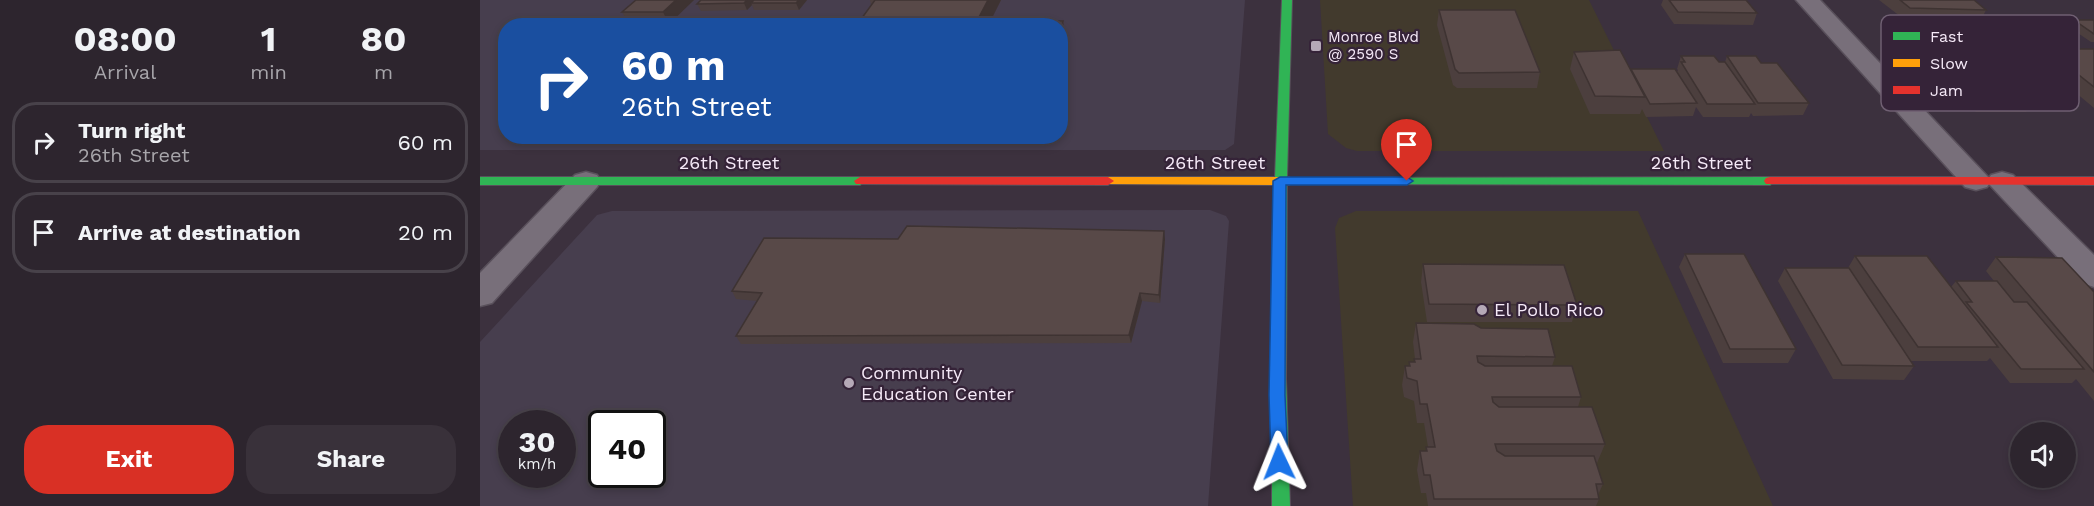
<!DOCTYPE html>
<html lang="en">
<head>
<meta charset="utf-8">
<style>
  :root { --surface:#2d252e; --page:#39313a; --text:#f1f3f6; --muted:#a7a5aa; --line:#48424a; --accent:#d93025 }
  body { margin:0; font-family:"Work Sans",sans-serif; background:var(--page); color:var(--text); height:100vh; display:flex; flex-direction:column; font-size:22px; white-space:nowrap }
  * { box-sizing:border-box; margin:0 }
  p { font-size:20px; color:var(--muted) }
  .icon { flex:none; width:33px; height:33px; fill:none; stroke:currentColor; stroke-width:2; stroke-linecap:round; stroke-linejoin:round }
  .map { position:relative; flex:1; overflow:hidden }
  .side { display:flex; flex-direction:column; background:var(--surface); width:480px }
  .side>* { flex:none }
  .guide { position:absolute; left:18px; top:18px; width:570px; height:126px; border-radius:24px; box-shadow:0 3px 9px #0003,0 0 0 2px var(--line); background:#1a4fa0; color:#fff; overflow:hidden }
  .buttons { position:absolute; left:1530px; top:422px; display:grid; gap:12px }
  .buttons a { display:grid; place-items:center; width:66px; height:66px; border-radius:50%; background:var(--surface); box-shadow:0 3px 9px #0003,0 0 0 2px var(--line); font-size:30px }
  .speed { position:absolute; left:18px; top:410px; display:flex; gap:12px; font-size:30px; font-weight:700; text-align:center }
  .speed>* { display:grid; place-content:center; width:78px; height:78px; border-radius:50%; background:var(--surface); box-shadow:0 3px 9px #0003,0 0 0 2px var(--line); line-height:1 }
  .speed small { font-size:15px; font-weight:400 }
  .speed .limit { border:3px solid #111; border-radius:9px; background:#fff; color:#111 }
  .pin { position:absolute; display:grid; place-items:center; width:51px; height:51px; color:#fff; margin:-62px -26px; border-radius:50% 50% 50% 0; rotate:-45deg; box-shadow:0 0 6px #0007 }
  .pin .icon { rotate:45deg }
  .me { position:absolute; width:66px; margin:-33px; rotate:358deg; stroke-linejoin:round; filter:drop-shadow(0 0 4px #0008) }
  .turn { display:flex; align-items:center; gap:21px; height:126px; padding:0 24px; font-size:27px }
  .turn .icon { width:78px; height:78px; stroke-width:2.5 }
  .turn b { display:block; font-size:42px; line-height:51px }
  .eta { display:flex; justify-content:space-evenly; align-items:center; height:102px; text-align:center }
  .eta b { font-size:36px; font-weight:700; line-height:42px }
  .cta { display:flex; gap:12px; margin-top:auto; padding:12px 24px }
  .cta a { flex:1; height:69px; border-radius:24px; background:var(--accent); color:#fff; font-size:24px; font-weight:700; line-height:69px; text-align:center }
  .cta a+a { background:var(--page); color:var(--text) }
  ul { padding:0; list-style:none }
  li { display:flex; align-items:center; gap:18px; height:81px; margin:0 12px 9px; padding:0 12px; border:3px solid var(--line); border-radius:24px }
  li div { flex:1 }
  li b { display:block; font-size:22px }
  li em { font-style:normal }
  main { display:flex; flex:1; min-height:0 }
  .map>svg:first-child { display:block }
  .commercial { fill:#423a2d }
  .education { fill:#473e4e; fill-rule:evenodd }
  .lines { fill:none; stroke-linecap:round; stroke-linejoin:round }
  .street-casing { stroke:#59505b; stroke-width:3 }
  .fast-casing { stroke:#59505b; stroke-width:2 }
  .slow-casing { stroke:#59505b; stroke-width:2 }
  .jam-casing { stroke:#59505b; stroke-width:2 }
  .street { fill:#786f7a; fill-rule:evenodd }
  .fast { fill:#30b455; fill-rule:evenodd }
  .slow { fill:#ff9f0a; fill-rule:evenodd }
  .jam { fill:#e5322d; fill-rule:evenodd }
  .wall { fill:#4c3f3e }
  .shaded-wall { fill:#3e3332 }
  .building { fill:#584948; stroke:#3e3332; stroke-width:1.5 }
  .route { fill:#1a73e8; stroke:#114b97; stroke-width:1.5 }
  .poi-dot { fill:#b5a9b7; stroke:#352338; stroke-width:2 }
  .labels { text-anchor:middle; stroke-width:4.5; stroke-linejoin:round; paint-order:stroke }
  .far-poi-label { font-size:15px; fill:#f6eaf8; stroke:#352338; text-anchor:start }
  .street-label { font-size:18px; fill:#f6eaf8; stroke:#352338 }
  .poi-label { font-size:18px; fill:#f6eaf8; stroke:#352338; text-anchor:start }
  .key { fill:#352338; stroke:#6f5f72; stroke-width:1.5 }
  .key-label { font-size:16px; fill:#f6eaf8 }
</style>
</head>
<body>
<main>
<section class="side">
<div class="eta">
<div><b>08:00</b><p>Arrival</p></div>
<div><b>1</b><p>min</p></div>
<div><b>80</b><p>m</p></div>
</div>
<ul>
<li><svg class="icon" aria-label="right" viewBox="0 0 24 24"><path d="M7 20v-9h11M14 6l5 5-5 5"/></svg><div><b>Turn right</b><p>26th Street</p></div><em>60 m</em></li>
<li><svg class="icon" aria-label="arrive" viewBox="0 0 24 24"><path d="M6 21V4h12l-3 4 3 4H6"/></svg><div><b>Arrive at destination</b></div><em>20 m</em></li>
</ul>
<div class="cta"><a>Exit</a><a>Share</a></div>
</section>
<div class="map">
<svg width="1614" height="506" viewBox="0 0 1614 506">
  <rect width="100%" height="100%" fill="#3c313e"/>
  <!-- commercial -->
  <path class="commercial" d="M 840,0 L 1109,0 L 1184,151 L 877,151 L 866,148 L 848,134 Z
    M 876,211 L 1158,211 L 1293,506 L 873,506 L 855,228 L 859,218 Z"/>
  <!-- education -->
  <path class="education" d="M 0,0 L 765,0 L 754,144 L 745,150 L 0,150 ZM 26,26 L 580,26 L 580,136 L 26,136 Z
    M 730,210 L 746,216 L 749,221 L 728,506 L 0,506 L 0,342 L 117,215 L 132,211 ZM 32,423 L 82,423 L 82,474 L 32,474 ZM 122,423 L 172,423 L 172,474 L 122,474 Z"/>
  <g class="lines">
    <!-- street casing -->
    <g class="street-casing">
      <path id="street" d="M 1316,0 L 1340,0 L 1509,178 L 1511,175 L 1522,172 L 1533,175 L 1614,255 L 1614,287 L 1602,283 L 1509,184 L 1507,187 L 1496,190 L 1485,187 Z
        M 106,172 L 117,175 L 121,181 L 117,187 L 12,303 L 0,306 L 0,273 L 95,175 Z"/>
    </g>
    <!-- fast casing -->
    <g class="fast-casing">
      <path id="fast" d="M 802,0 L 812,0 L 807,178 L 1290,177 L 1296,181 L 1290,185 L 807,184 L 806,379 L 810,506 L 792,506 L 792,253 Z
        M 0,177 L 380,177 L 386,181 L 380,185 L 0,185 Z"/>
    </g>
    <!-- slow casing -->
    <g class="slow-casing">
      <path id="slow" d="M 628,177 L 809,177 L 815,181 L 809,185 L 624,184 L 622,181 Z"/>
    </g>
    <!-- jam casing -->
    <g class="jam-casing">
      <path id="jam" d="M 380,177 L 628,177 L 634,181 L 628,185 L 376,184 L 374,181 Z
        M 1290,177 L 1614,177 L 1614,185 L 1286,184 L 1284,181 L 1286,178 Z"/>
    </g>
    <!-- street -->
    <use href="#street" class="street"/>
    <!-- fast -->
    <use href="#fast" class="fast"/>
    <!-- slow -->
    <use href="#slow" class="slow"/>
    <!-- jam -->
    <use href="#jam" class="jam"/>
  </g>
  <!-- wall -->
  <path class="wall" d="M 156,0 L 214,0 L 191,22 L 379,22 L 391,5 L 390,0 L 521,0 L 510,21 L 583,21 L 586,38 L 580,53 L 580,26 L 155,26 L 157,24 L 149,24 L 142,12 Z
    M 221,0 L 327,0 L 319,10 L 274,10 L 272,5 L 267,10 L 221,11 L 217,4 Z
    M 1183,0 L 1266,0 L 1277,13 L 1273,25 L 1194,24 L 1181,5 Z
    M 1399,0 L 1494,0 L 1506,10 L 1503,16 L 1538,43 L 1530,56 L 1504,56 L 1554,99 L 1546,112 L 1496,112 L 1444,63 L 1448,55 L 1443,50 L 1431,50 L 1414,34 L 1420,22 L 1424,22 L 1425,20 Z
    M 959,10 L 1060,72 L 1057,88 L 977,88 L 973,85 L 957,25 Z
    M 1594,20 L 1614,20 L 1614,42 L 1611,42 L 1589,27 Z
    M 1566,49 L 1614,49 L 1614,108 L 1558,61 Z
    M 1094,52 L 1151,69 L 1197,72 L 1198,70 L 1197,69 L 1201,56 L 1239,62 L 1245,62 L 1247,56 L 1281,63 L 1329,103 L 1323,115 L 1273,116 L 1271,113 L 1269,117 L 1223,117 L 1216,107 L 1213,116 L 1166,117 L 1162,109 L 1160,114 L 1110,114 L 1090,69 Z
    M 418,239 L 685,239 L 680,303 L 662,301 L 651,343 L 261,344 L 256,336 L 277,301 L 256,299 L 252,291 Z
    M 1205,254 L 1316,349 L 1308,363 L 1243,363 L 1199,267 Z
    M 1375,256 L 1471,287 L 1476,281 L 1514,281 L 1506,271 L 1516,257 L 1614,292 L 1614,401 L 1596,379 L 1592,383 L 1530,383 L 1510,358 L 1507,361 L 1430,361 L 1434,366 L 1424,380 L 1353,379 L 1298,281 L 1305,268 L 1368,268 Z
    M 943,264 L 1097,305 L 1092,322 L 947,322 L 941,282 Z
    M 936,323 L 1001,328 L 1075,357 L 1072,366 L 1101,397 L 1098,407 L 1125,444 L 1117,463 L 1116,463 L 1123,484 L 1118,495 L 1119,499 L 1116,506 L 948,506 L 946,493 L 941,493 L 937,470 L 940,451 L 946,451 L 946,447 L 948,447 L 944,423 L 937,423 L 934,401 L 924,397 L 922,385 L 925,366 L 929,366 L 929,362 L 934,362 L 934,359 L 935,359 L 933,342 Z"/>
  <!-- shaded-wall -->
  <path class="shaded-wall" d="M 196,0 L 214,0 L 189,24 L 183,12 Z
    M 267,0 L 276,0 L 271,3 L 272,5 L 267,10 L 264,3 Z
    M 319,0 L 327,0 L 319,10 L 316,3 Z
    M 508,0 L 521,0 L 508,26 L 497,21 Z
    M 583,21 L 586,38 L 580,53 L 580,28 Z
    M 684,231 L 685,239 L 680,303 L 679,295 Z
    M 660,293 L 662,301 L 651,343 L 649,335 Z"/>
  <!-- building -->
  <path class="building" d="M 156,0 L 196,0 L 183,12 L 142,12 Z
    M 221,0 L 267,0 L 264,3 L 217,4 Z
    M 274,0 L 319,0 L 316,3 L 271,3 Z
    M 395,0 L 508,0 L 497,21 L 583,21 L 580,28 L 580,26 L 155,26 L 160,22 L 379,22 Z
    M 1189,0 L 1266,0 L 1277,13 L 1198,12 Z
    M 1420,0 L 1494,0 L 1506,10 L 1430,8 Z
    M 959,10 L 1035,10 L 1060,72 L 979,73 L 975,69 Z
    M 1594,20 L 1614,20 L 1614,34 Z
    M 1566,49 L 1614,49 L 1614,87 Z
    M 1140,50 L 1165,97 L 1115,96 L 1094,52 Z
    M 1201,56 L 1234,56 L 1239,62 L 1245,62 L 1275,104 L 1227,104 L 1201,62 L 1205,62 Z
    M 1247,56 L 1276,56 L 1281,63 L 1297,63 L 1329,103 L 1278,103 Z
    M 1151,69 L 1195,69 L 1217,103 L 1170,104 Z
    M 427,226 L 684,231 L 679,295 L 660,293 L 649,335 L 256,336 L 282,293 L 252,291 L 284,238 L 418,239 Z
    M 1205,254 L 1264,254 L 1316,349 L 1250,349 Z
    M 1375,256 L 1447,256 L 1518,347 L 1438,347 Z
    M 1516,257 L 1582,258 L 1614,292 L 1614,372 Z
    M 943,264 L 1084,265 L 1097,305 L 949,304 Z
    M 1305,268 L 1369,268 L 1434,366 L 1362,365 Z
    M 1476,281 L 1517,281 L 1534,302 L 1547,302 L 1604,369 L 1541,369 L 1486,302 L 1492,302 Z
    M 936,323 L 994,324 L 1001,328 L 1068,329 L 1075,357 L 997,356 L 998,362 L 1005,366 L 1092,366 L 1101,397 L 1012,397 L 1013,402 L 1019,407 L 1112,407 L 1125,444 L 1015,444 L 1017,451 L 1025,456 L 1114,456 L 1123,484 L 1116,484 L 1119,499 L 954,499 L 950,475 L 944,475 L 940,451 L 947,451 L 946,447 L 955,447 L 947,404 L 940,404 L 937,381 L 927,378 L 925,366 L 930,366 L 929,362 L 935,362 L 934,359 L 941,359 Z"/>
  <!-- route -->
  <path class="route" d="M 800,177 L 927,177 L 933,181 L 927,185 L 806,185 L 805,395 L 808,462 L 805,467 L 799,469 L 793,467 L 791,462 L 789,395 L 793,181 Z"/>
  <!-- markers -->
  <g class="poi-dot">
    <rect x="830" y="40" width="12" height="12" rx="3"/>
    <circle cx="1002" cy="310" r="6"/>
    <circle cx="369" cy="383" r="6"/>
  </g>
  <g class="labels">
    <!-- far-poi labels -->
    <g class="far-poi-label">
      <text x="848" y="42">Monroe Blvd<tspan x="848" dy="17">@ 2590 S</tspan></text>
    </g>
    <!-- street labels -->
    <g class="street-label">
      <text x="249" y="169">26th Street</text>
      <text x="735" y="169">26th Street</text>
      <text x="1221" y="169">26th Street</text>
    </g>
    <!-- poi labels -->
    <g class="poi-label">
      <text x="1014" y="316">El Pollo Rico</text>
      <text x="381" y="379">Community<tspan x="381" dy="21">Education Center</tspan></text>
    </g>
  </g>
  <!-- legend -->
  <rect x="1401" y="15" width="198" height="96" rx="9" class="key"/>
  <rect x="1413" y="32" width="27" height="8" fill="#30b455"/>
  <rect x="1413" y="59" width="27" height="8" fill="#ff9f0a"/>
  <rect x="1413" y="86" width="27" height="8" fill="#e5322d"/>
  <g class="key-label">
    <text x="1450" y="42">Fast</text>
    <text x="1450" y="69">Slow</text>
    <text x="1450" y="96">Jam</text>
  </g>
</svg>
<div class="buttons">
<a><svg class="icon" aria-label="sound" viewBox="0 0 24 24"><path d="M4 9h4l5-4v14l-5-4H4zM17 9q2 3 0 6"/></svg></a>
</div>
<div class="speed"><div>30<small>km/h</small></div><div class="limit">40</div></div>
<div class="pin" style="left:927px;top:181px;background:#d93025"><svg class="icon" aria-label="arrive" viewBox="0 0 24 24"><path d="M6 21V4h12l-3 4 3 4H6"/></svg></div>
<svg class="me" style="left:799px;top:462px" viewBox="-20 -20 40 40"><path d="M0-17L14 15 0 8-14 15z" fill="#1a73e8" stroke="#fff" stroke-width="4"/></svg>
<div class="guide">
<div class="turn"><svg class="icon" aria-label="right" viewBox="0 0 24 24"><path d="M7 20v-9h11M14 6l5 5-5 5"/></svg><div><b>60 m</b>26th Street</div></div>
</div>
</div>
</main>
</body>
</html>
